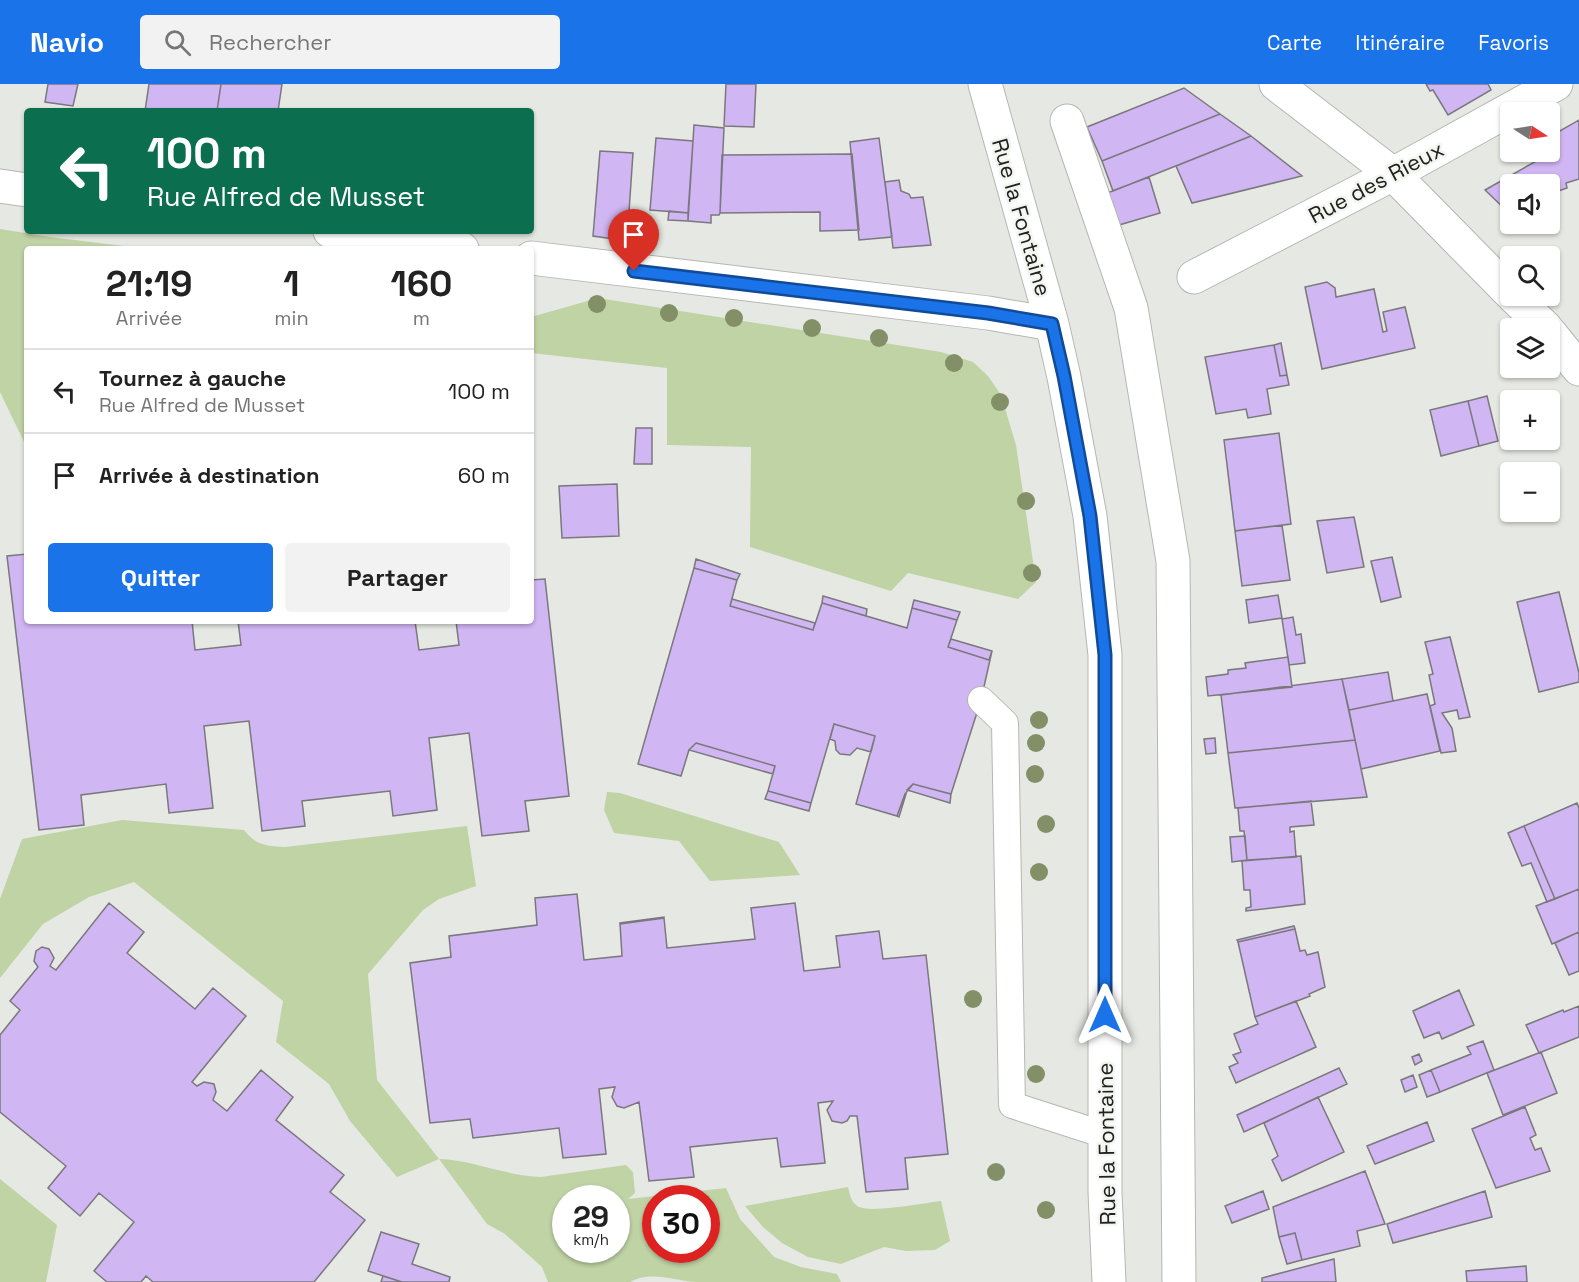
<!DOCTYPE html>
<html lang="fr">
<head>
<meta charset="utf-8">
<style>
  :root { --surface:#fff; --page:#f2f2f2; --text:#222; --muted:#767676; --line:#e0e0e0; --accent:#1a73e8 }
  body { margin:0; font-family:"Space Grotesk",sans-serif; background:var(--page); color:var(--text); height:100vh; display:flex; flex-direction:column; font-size:22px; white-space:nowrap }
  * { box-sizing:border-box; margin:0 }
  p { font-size:20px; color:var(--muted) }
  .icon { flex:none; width:33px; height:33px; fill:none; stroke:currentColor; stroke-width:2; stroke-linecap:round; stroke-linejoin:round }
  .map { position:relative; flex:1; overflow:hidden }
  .panel { position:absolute; left:24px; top:162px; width:510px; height:378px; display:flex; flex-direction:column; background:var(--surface); border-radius:6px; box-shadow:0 2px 4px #0004 }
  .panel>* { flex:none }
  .banner { position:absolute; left:24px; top:24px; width:510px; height:126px; border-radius:6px; box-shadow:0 2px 4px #0004; background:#0b6e4f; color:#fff; overflow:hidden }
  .needle { width:39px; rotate:102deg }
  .fabs { position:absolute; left:1500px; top:18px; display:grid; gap:12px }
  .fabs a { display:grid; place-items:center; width:60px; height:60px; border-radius:6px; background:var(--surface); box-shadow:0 2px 4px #0004; font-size:30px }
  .speed { position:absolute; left:552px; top:1101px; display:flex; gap:12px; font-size:30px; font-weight:700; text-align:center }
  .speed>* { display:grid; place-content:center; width:78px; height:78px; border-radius:50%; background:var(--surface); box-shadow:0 2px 4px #0004; line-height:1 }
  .speed small { font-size:15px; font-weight:400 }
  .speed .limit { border:9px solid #d22; background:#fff; color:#111 }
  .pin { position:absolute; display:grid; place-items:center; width:51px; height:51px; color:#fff; margin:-62px -26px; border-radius:50% 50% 50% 0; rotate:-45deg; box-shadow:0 0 6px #0007 }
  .pin .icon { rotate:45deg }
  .me { position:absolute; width:66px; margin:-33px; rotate:0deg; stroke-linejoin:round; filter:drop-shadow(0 0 4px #0008) }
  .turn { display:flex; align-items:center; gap:21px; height:126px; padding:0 24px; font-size:27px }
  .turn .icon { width:78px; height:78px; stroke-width:2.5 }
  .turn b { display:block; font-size:42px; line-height:51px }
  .eta { display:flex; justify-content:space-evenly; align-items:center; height:102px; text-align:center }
  .eta b { font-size:36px; font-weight:600; line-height:42px }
  .cta { display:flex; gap:12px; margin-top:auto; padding:12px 24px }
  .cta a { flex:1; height:69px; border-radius:6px; background:var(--accent); color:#fff; font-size:24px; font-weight:600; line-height:69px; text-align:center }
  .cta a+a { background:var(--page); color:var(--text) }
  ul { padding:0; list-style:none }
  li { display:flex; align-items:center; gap:18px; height:84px; padding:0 24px; border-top:2px solid var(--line) }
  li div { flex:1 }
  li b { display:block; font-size:22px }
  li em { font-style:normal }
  header { display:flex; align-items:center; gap:36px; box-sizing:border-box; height:84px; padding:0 30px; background:var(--accent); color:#fff }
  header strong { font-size:28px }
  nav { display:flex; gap:33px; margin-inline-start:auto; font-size:21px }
  .search { width:420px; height:54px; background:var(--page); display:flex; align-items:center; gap:15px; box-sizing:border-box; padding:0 21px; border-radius:6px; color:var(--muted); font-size:22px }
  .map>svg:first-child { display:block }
  .green { fill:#bfd3a5; fill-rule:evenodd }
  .building { fill:#d0b6f2; stroke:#7a787d; stroke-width:1.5 }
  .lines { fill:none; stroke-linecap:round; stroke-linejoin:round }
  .service-casing { stroke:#b5b7b2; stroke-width:28 }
  .minor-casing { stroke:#b5b7b2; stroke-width:35 }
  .tertiary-casing { stroke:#b5b7b2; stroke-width:35 }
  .service { stroke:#fff; stroke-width:26 }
  .minor { stroke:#fff; stroke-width:33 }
  .tertiary { stroke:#fff; stroke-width:33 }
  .tree { fill:#839067 }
  .route-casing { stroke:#114b97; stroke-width:15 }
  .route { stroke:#1a73e8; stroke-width:10 }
  .labels { text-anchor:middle; stroke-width:5; stroke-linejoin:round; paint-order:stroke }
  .street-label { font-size:22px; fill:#212120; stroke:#f3f6f0 }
</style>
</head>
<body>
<header>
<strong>Navio</strong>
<div class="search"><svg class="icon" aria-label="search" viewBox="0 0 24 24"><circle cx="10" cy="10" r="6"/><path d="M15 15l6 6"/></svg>Rechercher</div>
<nav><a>Carte</a><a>Itinéraire</a><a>Favoris</a></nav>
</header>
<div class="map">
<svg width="1579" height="1198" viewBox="0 0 1579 1198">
  <rect width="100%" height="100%" fill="#e6e8e3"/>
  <!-- green -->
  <path class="green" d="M 0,145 L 50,153 L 148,165 L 27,165 L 27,364 L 0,308 Z
    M 598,214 L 941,268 L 973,278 L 988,292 L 1001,311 L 1016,361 L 1036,498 L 1018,515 L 908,489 L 891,507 L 750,463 L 751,363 L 667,361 L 667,284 L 531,269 L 531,233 Z
    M 607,708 L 620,709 L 779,758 L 800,791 L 710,797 L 679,757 L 614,749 L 604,726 Z
    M 122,736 L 244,746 C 255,761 267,762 285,763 L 467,742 L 476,802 L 439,815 L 423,826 L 368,890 L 377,996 L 439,1075 C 473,1076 506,1092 541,1093 L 626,1081 L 633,1088 L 635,1109 L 628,1115 L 726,1104 L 740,1135 L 774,1173 L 801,1183 L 837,1190 L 841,1198 C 793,1198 745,1198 697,1198 C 675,1197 650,1186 630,1198 L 548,1198 L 542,1183 L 505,1150 L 487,1140 L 439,1075 L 397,1093 L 350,1037 L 329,1000 L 276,958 L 283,917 L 134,798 L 89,813 L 43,840 L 0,894 L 0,815 L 22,755 ZM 566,1114 L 616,1114 L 616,1166 L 566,1166 ZM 706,1114 L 706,1166 L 656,1166 L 656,1114 Z
    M 0,1095 L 57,1141 L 46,1198 L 0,1198 Z
    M 848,1103 C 850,1111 851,1119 859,1123 C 874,1129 924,1119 941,1117 L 950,1157 L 935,1166 L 906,1167 L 884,1163 L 841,1180 L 808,1173 L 782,1159 L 763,1143 L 745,1122 Z"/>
  <!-- building -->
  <path class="building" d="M 48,0 L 78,0 L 73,22 L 45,18 Z
    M 149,0 L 221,0 L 217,27 L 145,27 Z
    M 221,0 L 282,0 L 278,27 L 217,27 Z
    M 726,0 L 756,0 L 754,43 L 724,42 Z
    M 1426,0 L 1488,0 L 1491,6 L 1448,31 L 1433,6 L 1430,7 Z
    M 1184,4 L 1220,30 L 1102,77 L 1087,43 Z
    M 1220,30 L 1251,52 L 1113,107 L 1102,77 Z
    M 1579,36 L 1579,95 L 1566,99 L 1567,104 L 1550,110 L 1550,100 L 1510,100 L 1510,124 L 1506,126 L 1485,106 L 1554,67 L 1551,52 Z
    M 694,41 L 724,44 L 720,129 L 719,131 L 711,131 L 711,139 L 688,137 Z
    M 1251,52 L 1302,92 L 1192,119 L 1176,82 Z
    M 656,54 L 693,57 L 688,129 L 650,126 Z
    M 879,54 L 892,153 L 859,156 L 850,58 Z
    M 600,67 L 633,69 L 627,157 L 593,152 Z
    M 852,70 L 859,146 L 820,147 L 820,128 L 720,129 L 722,71 Z
    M 1149,93 L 1160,129 L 1119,141 L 1107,109 Z
    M 899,96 L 901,107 L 909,110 L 911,114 L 923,113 L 931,161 L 893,164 L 885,98 Z
    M 669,127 L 688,129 L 688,137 L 668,136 Z
    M 1327,198 L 1335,204 L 1336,213 L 1374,205 L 1383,248 L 1387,247 L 1383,228 L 1405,223 L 1415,264 L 1322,285 L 1305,203 Z
    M 1281,259 L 1287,291 L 1280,292 L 1274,261 Z
    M 1274,261 L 1280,292 L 1287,291 L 1289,301 L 1267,305 L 1271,330 L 1248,334 L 1246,325 L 1216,330 L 1205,273 Z
    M 1487,312 L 1498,357 L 1479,362 L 1468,317 Z
    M 1468,317 L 1479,362 L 1441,372 L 1430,326 Z
    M 636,344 L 652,344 L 652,380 L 634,380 Z
    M 1279,349 L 1291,440 L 1235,447 L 1224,356 Z
    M 617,400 L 619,452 L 562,454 L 559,402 Z
    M 1354,433 L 1364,483 L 1327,489 L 1317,437 Z
    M 1282,441 L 1290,496 L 1242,502 L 1235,447 Z
    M 27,470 L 27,537 L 192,537 L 195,566 L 241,561 L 238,537 L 415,537 L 419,566 L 459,561 L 456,537 L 531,537 L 531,496 L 545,495 L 569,712 L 525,717 L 529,747 L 482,752 L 469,649 L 429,654 L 437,726 L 393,732 L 390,707 L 302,717 L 305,742 L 262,747 L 249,637 L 204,642 L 213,724 L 169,729 L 166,700 L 81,711 L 84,741 L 39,746 L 7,472 Z
    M 1392,473 L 1401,513 L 1381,518 L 1371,477 Z
    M 696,475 L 740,490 L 737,496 L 694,484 Z
    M 694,484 L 737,496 L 730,522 L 813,546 L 822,519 L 907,544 L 912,524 L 957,536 L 948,563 L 989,576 L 992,567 L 981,616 L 951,710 L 913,700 L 905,710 L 897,732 L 856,720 L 875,652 L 834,640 L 811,719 L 768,707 L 775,682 L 696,659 L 689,666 L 681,692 L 638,680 Z
    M 1559,508 L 1579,589 L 1579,598 L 1539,608 L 1517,518 Z
    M 1278,511 L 1282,534 L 1249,539 L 1246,516 Z
    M 823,512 L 867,525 L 866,532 L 822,519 Z
    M 732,515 L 815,539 L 813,546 L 730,522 Z
    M 914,516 L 960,528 L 957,536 L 912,524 Z
    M 1293,533 L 1296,551 L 1301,550 L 1305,579 L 1289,581 L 1282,535 Z
    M 1450,553 L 1470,633 L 1459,635 L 1457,626 L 1442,629 L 1452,644 L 1456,667 L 1441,669 L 1430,622 L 1435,620 L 1429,591 L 1433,590 L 1425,558 Z
    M 951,555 L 992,567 L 989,576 L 948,563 Z
    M 1288,573 L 1292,603 L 1208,612 L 1206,593 L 1228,590 L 1228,586 L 1246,584 L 1245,579 Z
    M 1388,588 L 1393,617 L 1349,626 L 1342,595 Z
    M 1342,595 L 1355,656 L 1228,669 L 1221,611 Z
    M 1427,610 L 1440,667 L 1361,685 L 1349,626 Z
    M 834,640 L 875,652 L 871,668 L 857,664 L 850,671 L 840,670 L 836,666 L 835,657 L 830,655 Z
    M 1215,654 L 1216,669 L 1206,670 L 1204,655 Z
    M 1355,656 L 1367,713 L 1235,724 L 1228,669 Z
    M 696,659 L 775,682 L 773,690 L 689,666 Z
    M 913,700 L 951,710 L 950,719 L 907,706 Z
    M 768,707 L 811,719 L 809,727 L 765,715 Z
    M 905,710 L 906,710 L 899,733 L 897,732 Z
    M 1311,717 L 1314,741 L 1290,743 L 1290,748 L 1294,747 L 1296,773 L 1247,776 L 1244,747 L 1240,747 L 1238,724 Z
    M 1577,719 L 1579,724 L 1579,805 L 1555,815 L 1524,742 Z
    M 1524,742 L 1555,815 L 1547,818 L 1531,779 L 1522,782 L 1508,749 Z
    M 1245,752 L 1247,776 L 1232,778 L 1230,753 Z
    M 1301,772 L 1305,820 L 1246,827 L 1246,824 L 1251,823 L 1250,806 L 1244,806 L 1242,777 Z
    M 1579,805 L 1579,848 L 1552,860 L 1536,822 Z
    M 577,810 L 584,876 L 622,872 L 620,840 L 664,834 L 667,864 L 755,855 L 751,824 L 795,819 L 804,887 L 840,883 L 836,852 L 879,847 L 883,875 L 926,871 L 948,1070 L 905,1074 L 908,1105 L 866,1108 L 857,1032 L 850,1032 L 847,1037 L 842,1039 L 832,1037 L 827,1026 L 833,1017 L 818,1019 L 825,1079 L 781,1083 L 777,1054 L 690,1063 L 694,1093 L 649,1097 L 639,1018 L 624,1024 L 617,1022 L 612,1013 L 615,1003 L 599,1005 L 606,1070 L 563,1074 L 559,1044 L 473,1054 L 470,1035 L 430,1039 L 410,879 L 451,873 L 449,852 L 537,841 L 535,814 Z
    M 109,819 L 144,848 L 127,869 L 195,925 L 213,904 L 246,932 L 192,998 L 197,1002 L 204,998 L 214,1000 L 216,1008 L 213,1016 L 227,1027 L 261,986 L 293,1013 L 276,1036 L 344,1091 L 330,1108 L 365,1136 L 314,1198 L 153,1198 L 146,1192 L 141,1198 L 107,1198 L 94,1187 L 134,1138 L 99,1109 L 80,1132 L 48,1104 L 66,1082 L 0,1028 L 0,951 L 20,926 L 10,917 L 38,883 L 34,877 L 36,867 L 42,863 L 49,865 L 54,874 L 50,882 L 56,886 Z
    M 664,833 L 664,834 L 620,840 L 620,839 Z
    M 1294,842 L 1295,845 L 1238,858 L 1237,856 Z
    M 1295,845 L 1300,867 L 1305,866 L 1307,871 L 1318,868 L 1325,903 L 1309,910 L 1310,912 L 1255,933 L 1238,858 Z
    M 1579,848 L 1579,887 L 1569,891 L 1555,859 Z
    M 1459,906 L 1474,941 L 1442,955 L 1439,948 L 1424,954 L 1413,927 Z
    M 1296,917 L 1316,963 L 1236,999 L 1229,983 L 1238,979 L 1233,971 L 1241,968 L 1234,950 L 1258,940 L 1255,933 Z
    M 1579,922 L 1579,953 L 1539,969 L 1526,941 L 1563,926 L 1564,928 Z
    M 1483,957 L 1494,986 L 1440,1008 L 1431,986 L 1471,970 L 1467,963 Z
    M 1541,968 L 1557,1009 L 1503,1031 L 1487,989 Z
    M 1419,970 L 1422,977 L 1415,981 L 1412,973 Z
    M 1339,984 L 1347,1000 L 1244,1048 L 1237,1031 Z
    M 1431,986 L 1440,1008 L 1427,1013 L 1419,991 Z
    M 1413,991 L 1417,1003 L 1405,1008 L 1401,996 Z
    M 1318,1013 L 1344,1068 L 1282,1097 L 1272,1076 L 1278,1072 L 1264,1039 Z
    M 1525,1023 L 1536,1051 L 1530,1054 L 1535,1066 L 1541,1064 L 1550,1087 L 1496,1104 L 1472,1045 Z
    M 1427,1038 L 1434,1057 L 1375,1080 L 1367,1062 Z
    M 1365,1087 L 1385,1140 L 1357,1147 L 1360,1162 L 1302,1176 L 1295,1149 L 1279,1153 L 1273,1123 Z
    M 1263,1107 L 1269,1125 L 1232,1139 L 1225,1122 Z
    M 1485,1107 L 1492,1133 L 1393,1159 L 1387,1140 Z
    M 381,1148 L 419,1160 L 412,1180 L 450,1193 L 449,1198 L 402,1198 L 368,1187 Z
    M 1295,1149 L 1302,1176 L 1287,1180 L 1279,1153 Z
    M 1334,1175 L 1336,1198 L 1262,1198 L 1262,1194 Z
    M 1526,1182 L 1527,1198 L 1467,1198 L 1466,1187 Z
    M 383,1192 L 402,1198 L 381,1198 Z"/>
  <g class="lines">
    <!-- service casing -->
    <g class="service-casing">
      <path id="service" d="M 981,616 L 1005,639 L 1012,1021 L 1105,1051"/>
    </g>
    <!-- minor casing -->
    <g class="minor-casing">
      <path id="minor" d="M 985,0 L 1052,240 L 1064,293 L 1090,432 L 1105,571 L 1105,1108 L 1109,1198
        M 1067,37 L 1131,224 L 1173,477 L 1179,1198
        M 0,102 L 27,106
        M 330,147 L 462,165
        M 531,174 L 988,229 L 1052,240
        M 1194,193 L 1393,90 L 1556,0"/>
    </g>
    <!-- tertiary casing -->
    <g class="tertiary-casing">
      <path id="tertiary" d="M 1276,0 L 1393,90 L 1510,209
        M 1513,212 L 1546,244
        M 1550,249 L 1579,285"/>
    </g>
    <!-- service -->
    <use href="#service" class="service"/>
    <!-- minor -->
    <use href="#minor" class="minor"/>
    <!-- tertiary -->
    <use href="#tertiary" class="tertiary"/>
  </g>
  <!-- trees -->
  <g class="tree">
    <circle cx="597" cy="220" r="9"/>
    <circle cx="669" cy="229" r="9"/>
    <circle cx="734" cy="234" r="9"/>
    <circle cx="812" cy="244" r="9"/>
    <circle cx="879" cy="254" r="9"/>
    <circle cx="954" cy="279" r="9"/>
    <circle cx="1000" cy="318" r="9"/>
    <circle cx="1026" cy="417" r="9"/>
    <circle cx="1032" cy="489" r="9"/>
    <circle cx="1039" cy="636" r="9"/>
    <circle cx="1036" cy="659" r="9"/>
    <circle cx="1035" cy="690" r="9"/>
    <circle cx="1046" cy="740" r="9"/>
    <circle cx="1039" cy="788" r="9"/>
    <circle cx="973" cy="915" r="9"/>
    <circle cx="1036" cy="990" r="9"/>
    <circle cx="996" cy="1088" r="9"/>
    <circle cx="1046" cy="1126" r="9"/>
  </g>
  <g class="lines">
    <!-- route casing -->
    <g class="route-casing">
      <path id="route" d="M 634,187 L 988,229 L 1052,240 L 1064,292 L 1090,432 L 1105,571 L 1105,931"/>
    </g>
    <!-- route -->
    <use href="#route" class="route"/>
  </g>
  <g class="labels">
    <!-- street labels -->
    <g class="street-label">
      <text transform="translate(1376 98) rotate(-28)" y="8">Rue des Rieux</text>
      <text transform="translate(1022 133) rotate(74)" y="8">Rue la Fontaine</text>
      <text transform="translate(1106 1060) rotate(-91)" y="8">Rue la Fontaine</text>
    </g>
  </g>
</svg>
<div class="fabs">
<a><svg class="needle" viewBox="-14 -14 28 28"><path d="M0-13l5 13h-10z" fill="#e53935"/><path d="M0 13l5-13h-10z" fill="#767676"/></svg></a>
<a><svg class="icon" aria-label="sound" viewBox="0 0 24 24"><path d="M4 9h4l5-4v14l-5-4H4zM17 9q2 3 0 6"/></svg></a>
<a><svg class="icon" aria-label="search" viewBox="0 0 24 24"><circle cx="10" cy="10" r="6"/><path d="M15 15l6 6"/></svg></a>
<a><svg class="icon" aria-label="layers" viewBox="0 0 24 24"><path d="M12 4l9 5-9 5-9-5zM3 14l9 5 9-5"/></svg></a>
<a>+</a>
<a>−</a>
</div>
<div class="speed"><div>29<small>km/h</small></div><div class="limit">30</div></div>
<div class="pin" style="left:634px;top:187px;background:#d93025"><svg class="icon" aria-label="arrive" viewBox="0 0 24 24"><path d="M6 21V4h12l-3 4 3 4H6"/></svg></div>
<svg class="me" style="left:1105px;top:931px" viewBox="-20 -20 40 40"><path d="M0-17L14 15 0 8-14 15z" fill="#1a73e8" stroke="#fff" stroke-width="4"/></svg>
<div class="banner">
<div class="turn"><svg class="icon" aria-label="left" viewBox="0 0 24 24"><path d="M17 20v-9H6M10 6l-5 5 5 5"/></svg><div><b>100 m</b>Rue Alfred de Musset</div></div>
</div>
<section class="panel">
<div class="eta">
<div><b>21:19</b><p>Arrivée</p></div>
<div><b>1</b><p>min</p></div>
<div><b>160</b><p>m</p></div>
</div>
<ul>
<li><svg class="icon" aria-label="left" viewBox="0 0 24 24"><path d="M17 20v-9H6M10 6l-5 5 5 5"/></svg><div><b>Tournez à gauche</b><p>Rue Alfred de Musset</p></div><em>100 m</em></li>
<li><svg class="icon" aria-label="arrive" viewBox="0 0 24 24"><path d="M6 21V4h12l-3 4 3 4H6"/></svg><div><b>Arrivée à destination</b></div><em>60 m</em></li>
</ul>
<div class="cta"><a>Quitter</a><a>Partager</a></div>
</section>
</div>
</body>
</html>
